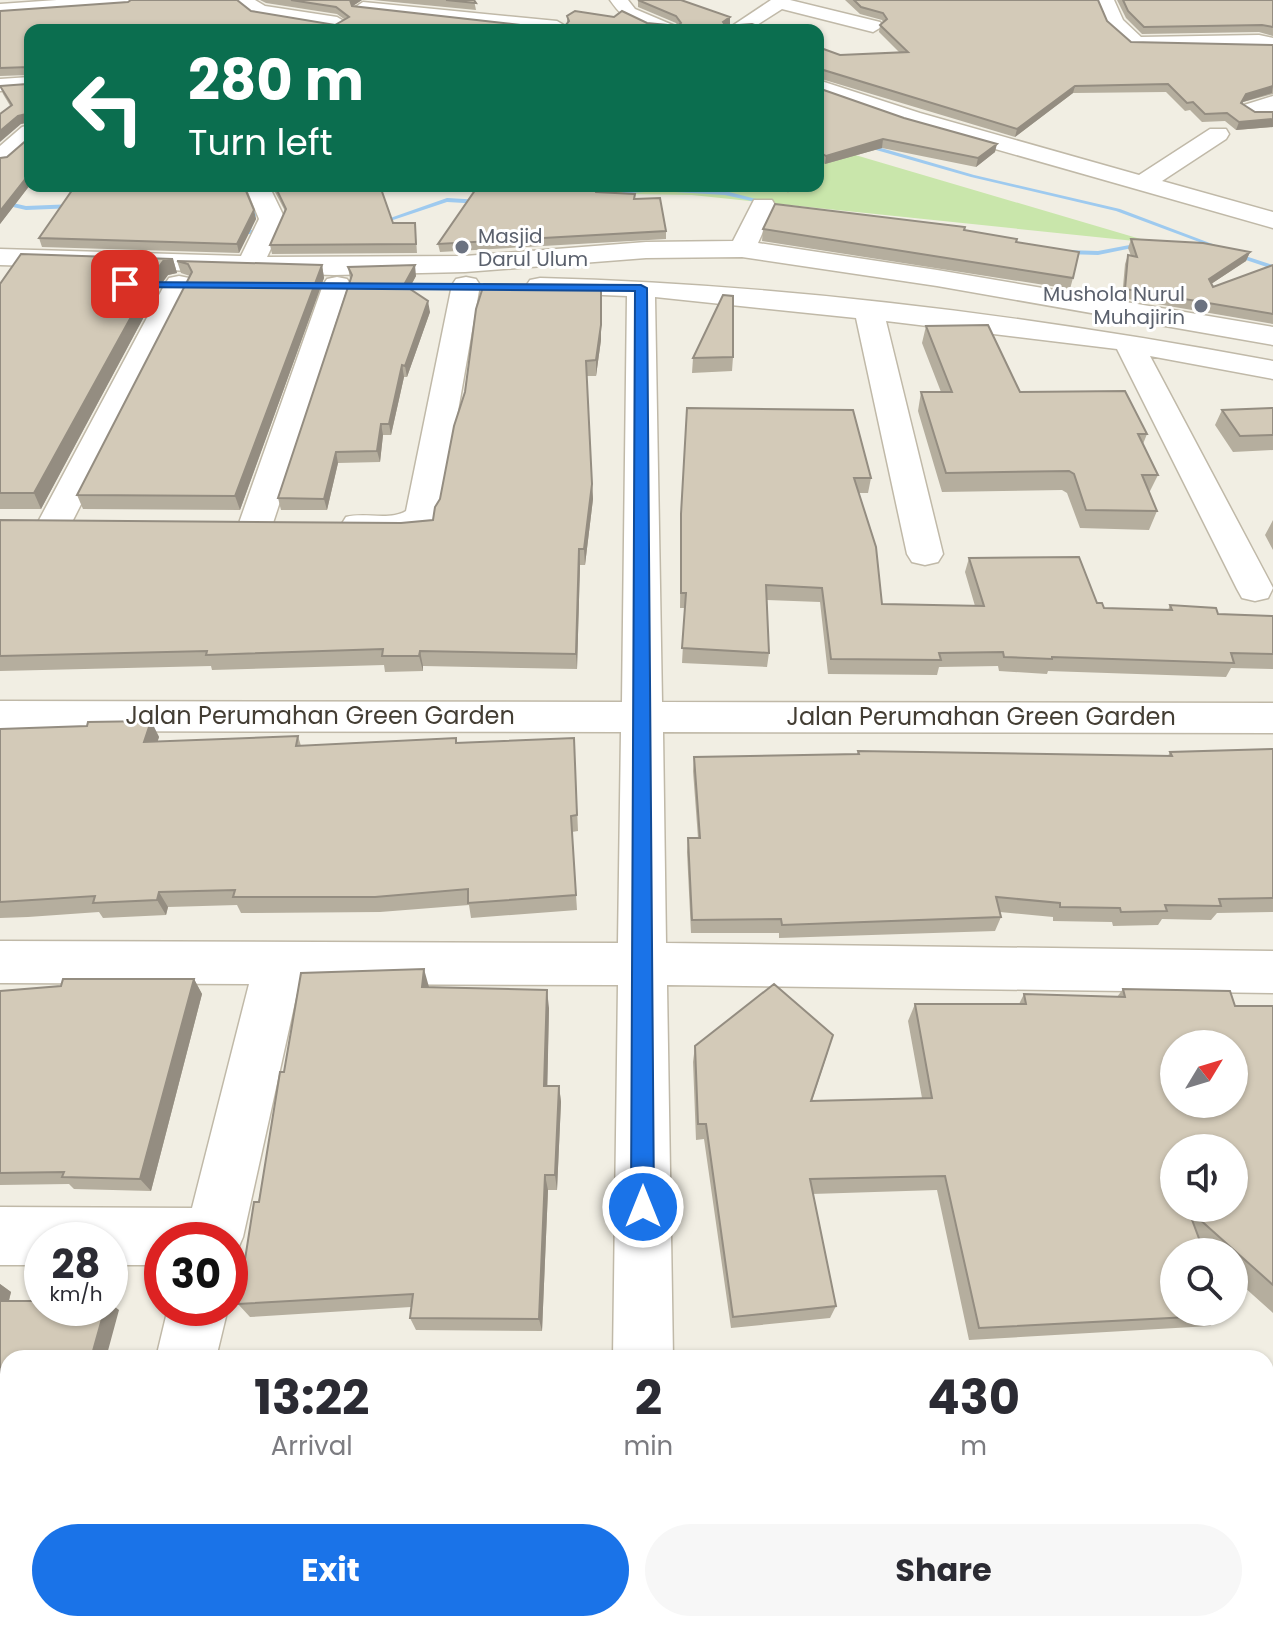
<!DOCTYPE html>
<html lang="en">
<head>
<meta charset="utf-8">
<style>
  :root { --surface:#fff; --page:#f7f7f7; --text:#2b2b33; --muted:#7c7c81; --accent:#1a73e8 }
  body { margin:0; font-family:Poppins,sans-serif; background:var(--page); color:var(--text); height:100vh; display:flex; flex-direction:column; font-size:30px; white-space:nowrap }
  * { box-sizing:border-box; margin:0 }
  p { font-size:26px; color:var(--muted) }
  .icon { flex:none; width:44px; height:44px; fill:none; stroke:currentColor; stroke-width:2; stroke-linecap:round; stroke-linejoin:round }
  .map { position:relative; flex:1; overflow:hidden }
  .side { position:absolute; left:0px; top:1350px; width:1274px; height:282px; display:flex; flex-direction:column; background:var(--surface); border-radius:24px 24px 0 0; box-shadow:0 2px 6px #0004 }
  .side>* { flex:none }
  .top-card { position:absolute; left:24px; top:24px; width:800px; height:168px; border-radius:16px; box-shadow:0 2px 6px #0004; background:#0b6e4f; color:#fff; overflow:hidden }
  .needle { width:52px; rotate:52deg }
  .buttons { position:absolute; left:1160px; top:1030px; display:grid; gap:16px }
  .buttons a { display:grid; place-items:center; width:88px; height:88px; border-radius:50%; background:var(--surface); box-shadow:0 2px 6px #0004; font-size:40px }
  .speed { position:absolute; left:24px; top:1222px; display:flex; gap:16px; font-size:40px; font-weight:700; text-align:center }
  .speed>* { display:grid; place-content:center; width:104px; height:104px; border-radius:50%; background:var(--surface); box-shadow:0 2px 6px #0004; line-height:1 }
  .speed small { font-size:20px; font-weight:400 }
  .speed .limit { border:12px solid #d22; background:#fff; color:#111 }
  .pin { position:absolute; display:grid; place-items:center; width:68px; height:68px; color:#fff; margin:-34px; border-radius:16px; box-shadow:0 4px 12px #0006 }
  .me { position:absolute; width:88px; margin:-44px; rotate:0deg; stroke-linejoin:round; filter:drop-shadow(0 0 6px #0008) }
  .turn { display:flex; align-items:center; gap:28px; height:168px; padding:0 32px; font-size:36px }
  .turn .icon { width:104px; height:104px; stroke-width:2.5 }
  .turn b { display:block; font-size:56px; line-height:68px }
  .eta { display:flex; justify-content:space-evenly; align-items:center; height:136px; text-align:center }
  .eta b { font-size:48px; font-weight:700; line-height:56px }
  .button { display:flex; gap:16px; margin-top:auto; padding:16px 32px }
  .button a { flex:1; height:92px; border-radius:48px; background:var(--accent); color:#fff; font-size:32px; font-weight:700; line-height:92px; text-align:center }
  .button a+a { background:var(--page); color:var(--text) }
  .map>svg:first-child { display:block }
  .green { fill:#c9e6ab }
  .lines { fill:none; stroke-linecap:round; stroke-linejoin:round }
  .stream { fill:#9ecaef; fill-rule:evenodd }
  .minor-casing { stroke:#c0b9a8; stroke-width:3 }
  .path { stroke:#beb297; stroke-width:3; stroke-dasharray:2 2; stroke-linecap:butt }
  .minor { fill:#fff; fill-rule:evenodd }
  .wall { fill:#b5ae9e }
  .shaded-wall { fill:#948d81 }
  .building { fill:#d3cab8; stroke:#948d81; stroke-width:2; fill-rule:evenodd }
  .route { fill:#1a73e8; stroke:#114b97; stroke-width:2 }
  .worship-dot { fill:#6b7280; stroke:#fff; stroke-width:3 }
  .labels { text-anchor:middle; stroke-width:6; stroke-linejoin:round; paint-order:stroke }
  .far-worship-label { font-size:20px; fill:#5b616d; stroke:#fff; text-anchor:start }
  .street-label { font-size:24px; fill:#433d33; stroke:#fff }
</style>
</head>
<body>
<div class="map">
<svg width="1273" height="1631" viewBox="0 0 1273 1631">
  <rect width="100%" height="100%" fill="#f1eee3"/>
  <!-- green -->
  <path class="green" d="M 818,144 L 1154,243 L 692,195 L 433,191 L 380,186 L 818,186 Z"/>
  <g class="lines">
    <!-- stream -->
    <path class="stream" d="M 864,143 L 974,175 L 1120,209 L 1223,248 L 1218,249 L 1116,211 L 971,177 L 862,146 L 861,145 Z
      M 253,186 L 259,186 L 257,212 L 251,230 L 267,231 L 269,232 L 269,234 L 247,234 L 244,232 L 251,212 Z
      M 658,187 L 725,191 L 772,203 L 769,205 L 725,195 L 658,191 L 631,193 L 613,200 L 608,199 L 630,189 Z
      M 447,198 L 482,200 L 485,202 L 482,204 L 447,202 L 381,224 L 376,223 Z
      M 0,200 L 26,206 L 75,204 L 78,206 L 75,208 L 26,210 L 0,204 Z
      M 1140,243 L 1142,244 L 1142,246 L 1098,255 L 1066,254 L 1063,252 L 1066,250 L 1098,251 Z
      M 1233,252 L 1273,265 L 1273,269 L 1231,255 L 1230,254 Z"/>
    <!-- minor casing -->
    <g class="minor-casing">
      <path id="minor" d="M 57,0 L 139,0 L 130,6 L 0,16 L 0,4 Z
        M 233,0 L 255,0 L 265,6 L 337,17 L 347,23 L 337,29 L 253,15 Z
        M 610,0 L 628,0 L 635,9 L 675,26 L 678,30 C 647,30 628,27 610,0 Z
        M 771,0 L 790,0 L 880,22 L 883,26 L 873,32 L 782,9 L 749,30 L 726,30 Z
        M 1096,0 L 1114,0 L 1123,20 L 1141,37 L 1259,35 L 1273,38 L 1273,50 L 1259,47 L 1129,47 L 1107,26 Z
        M 363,2 L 557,21 L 567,27 L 565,30 L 529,30 L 356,12 L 354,8 Z
        M 30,77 L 30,89 L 0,91 L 0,79 Z
        M 818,80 L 920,113 L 1139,175 L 1210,129 L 1226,129 L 1229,134 L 1226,139 L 1162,181 L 1273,212 L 1273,228 L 904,123 L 818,93 Z
        M 1273,96 L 1273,117 L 1252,117 L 1241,110 L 1244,105 Z
        M 30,125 L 30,144 L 8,163 L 0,165 L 0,146 L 22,127 Z
        M 250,186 L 274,186 L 272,192 L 285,219 L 267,257 L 465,256 L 646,242 L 733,241 L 754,200 L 772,200 L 775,205 L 758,243 L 937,270 L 1273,327 L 1273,345 L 937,286 L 742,257 L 646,258 L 465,272 L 334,275 L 0,265 L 0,249 L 241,256 L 259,219 L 248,192 Z
        M 179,276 L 189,278 L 193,284 L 72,522 L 67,530 L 55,533 L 43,530 L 38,522 L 165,284 L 169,278 Z
        M 337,277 L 347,279 L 351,285 L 273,523 L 268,531 L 256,534 L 244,531 L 239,523 L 323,285 L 327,279 Z
        M 466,277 L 476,279 L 480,285 L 440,514 C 421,543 376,540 346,533 L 341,525 L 346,517 C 365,512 389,521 406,511 L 452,285 L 456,279 Z
        M 540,278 C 785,284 1032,316 1273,361 L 1273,379 L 1150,356 L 1273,588 L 1268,598 L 1255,601 L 1242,598 L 1237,589 L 1117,349 L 886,321 L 943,554 L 938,562 L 925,565 L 912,562 L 907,554 L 856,318 L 655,297 L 662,702 L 1273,703 L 1273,733 L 663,732 L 666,943 L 1273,951 L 1273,993 L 667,985 L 673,1358 L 613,1358 L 618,985 L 299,984 L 243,1237 L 233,1260 L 230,1262 L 230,1240 L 162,1240 L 162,1265 L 110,1265 L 110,1240 L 42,1240 L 42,1265 L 0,1265 L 0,1207 L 192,1208 L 249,984 L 0,983 L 0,941 L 618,943 L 621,732 L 0,731 L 0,701 L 622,702 L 627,296 L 530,292 L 526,286 L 530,280 Z
        M 168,1308 L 228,1308 L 216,1358 L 156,1358 Z
        M 1266,1413 L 1273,1413 L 1273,1477 L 1266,1477 Z
        M 92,1624 L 162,1624 L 160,1631 L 90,1631 Z
        M 610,1624 L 680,1624 L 680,1631 L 610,1631 Z"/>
    </g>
    <!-- path -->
    <path class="path" d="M 787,191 L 805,186"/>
    <!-- minor -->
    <use href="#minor" class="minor"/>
  </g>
  <!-- wall -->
  <path class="wall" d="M 260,0 L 362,0 L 353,6 L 529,26 L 565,26 L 567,23 L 567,16 L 678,26 L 676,23 L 638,7 L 638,0 L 730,24 L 728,26 L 769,30 L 30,30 L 30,75 L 0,76 L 0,11 L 251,11 L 335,25 L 344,19 L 337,14 L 266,3 Z
    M 373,0 L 474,0 L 476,10 Z
    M 845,0 L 1098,0 L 1107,21 L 1131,42 L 1273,45 L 1273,94 L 1243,102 L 1242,104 L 1255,112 L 1273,119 L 1273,127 L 1236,130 L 1225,121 L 1202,122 L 1190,110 L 1185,111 L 1166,92 L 1073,93 L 1015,137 L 818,78 L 818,47 L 840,55 L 900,53 L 879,32 L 880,25 L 883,22 L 882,20 L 860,14 Z
    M 1117,0 L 1273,0 L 1273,36 L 1259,32 L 1142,34 L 1126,18 Z
    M 30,81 L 30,185 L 0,224 L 0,158 L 7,157 L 29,138 L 30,122 L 21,124 L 3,94 L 0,86 L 27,84 Z
    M 818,88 L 995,152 L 976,167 L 882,148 L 825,164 L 818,160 Z
    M 69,186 L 249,186 L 246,192 L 256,219 L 239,253 L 42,247 L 39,238 L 73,189 Z
    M 274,186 L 393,223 L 415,223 L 417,253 L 272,254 L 270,245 L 285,211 L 275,192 Z
    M 596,192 L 635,199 L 666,231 L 666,239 L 440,252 L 438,244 Z
    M 763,229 L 964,230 L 1016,242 L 1073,278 L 1070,289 L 762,241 Z
    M 1131,239 L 1250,252 L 1246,261 L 1211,284 L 1213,287 L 1273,265 L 1273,324 L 1122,298 L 1125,264 L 1128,255 L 1131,256 L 1128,248 Z
    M 173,259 L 177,273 L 168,275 L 162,283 L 41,509 L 0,509 L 0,284 Z
    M 177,261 L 322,265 L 324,278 L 240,510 L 83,509 L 77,495 L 190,276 L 181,273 Z
    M 348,267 L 416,276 L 409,289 L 430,312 L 407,377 L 404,377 L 391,435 L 383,435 L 380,462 L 338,463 L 327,510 L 281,510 L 278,498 L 350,279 Z
    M 926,326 L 1020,392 L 1147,434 L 1143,444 L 1158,475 L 1149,493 L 1157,511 L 1149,530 L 1080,528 L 1067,493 L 1062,490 L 942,492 L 918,411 L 921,392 L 941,392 L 922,343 Z
    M 601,340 L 596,376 L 586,376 L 593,499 L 585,565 L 580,565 L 577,669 L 423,666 L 423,671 L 385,672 L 384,665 L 212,670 L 211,666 L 0,671 L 0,520 L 401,523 L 433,520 Z
    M 733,357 L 732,371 L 692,373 L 693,358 Z
    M 687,408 L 871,478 L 868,493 L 859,493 L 882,604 L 975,606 L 965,572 L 969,558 L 1097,603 L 1104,608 L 1168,610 L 1170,605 L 1218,614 L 1273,616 L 1273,669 L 1231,668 L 1226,677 L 1048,671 L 1047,674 L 999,671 L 998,666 L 939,667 L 937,675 L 828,674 L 820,602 L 767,600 L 769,653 L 767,667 L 682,663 L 685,608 L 680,608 L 681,529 Z
    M 1273,408 L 1273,450 L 1233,452 L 1215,425 L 1222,410 Z
    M 1273,520 L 1273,550 L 1265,535 Z
    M 151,721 L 159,737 L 157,742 L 298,736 L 301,746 L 457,743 L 574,738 L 578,831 L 572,832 L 577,910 L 471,918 L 469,905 L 380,912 L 241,913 L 237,905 L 168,907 L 166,915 L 103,918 L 99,912 L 28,917 L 0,918 L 0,729 L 87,726 Z
    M 1273,749 L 1273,912 L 1217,913 L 1211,920 L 1162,919 L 1158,925 L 1113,926 L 1112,922 L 1053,921 L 1053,917 L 1000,912 L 1001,917 L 995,931 L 779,938 L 779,933 L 691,933 L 687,852 L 688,838 L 698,838 L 693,771 L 694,757 L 857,754 L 858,751 L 1168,756 L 1170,752 Z
    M 194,979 L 202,994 L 151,1191 L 74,1189 L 69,1184 L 0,1185 L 0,991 Z
    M 429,988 L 549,1008 L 547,1086 L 559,1086 L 561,1102 L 557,1190 L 548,1190 L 542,1331 L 416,1330 L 410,1318 L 411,1307 L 250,1317 L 238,1304 L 284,1072 Z
    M 1123,989 L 1235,1006 L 1273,1006 L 1273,1313 L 1234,1278 L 1234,1252 L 1206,1252 L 1203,1249 L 1227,1315 L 1210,1326 L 969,1340 L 937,1190 L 812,1194 L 836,1306 L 830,1318 L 731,1328 L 704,1139 L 696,1140 L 693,1062 L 695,1046 L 828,1052 L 812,1101 L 922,1098 L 908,1021 L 915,1004 L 1019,1004 L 1024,994 L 1117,997 Z
    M 0,1284 L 11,1292 L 9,1301 L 119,1310 L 8,1358 L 8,1552 L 0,1552 Z"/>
  <!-- shaded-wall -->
  <path class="shaded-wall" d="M 350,0 L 362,0 L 351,7 Z
    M 730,17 L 730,24 L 723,30 L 723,22 Z
    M 1075,86 L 1073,93 L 1015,137 L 1017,129 Z
    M 1273,86 L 1272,93 L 1243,102 L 1238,111 L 1246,94 Z
    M 26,114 L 29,122 L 21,124 L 0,142 L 0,131 L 18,116 Z
    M 1273,119 L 1273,127 L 1236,130 L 1239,122 Z
    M 883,139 L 882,148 L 825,164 L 826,156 Z
    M 997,144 L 995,152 L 976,167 L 978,158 Z
    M 30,173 L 30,185 L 0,224 L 0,211 Z
    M 254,210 L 256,219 L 239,253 L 237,244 Z
    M 1250,252 L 1246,261 L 1205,288 L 1209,279 Z
    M 173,259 L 177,273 L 168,275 L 162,283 L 41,509 L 34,493 L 158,268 L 164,260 Z
    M 322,265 L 324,278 L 240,510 L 235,496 Z
    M 415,265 L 416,276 L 405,296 L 404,285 Z
    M 601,285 L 601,340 L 596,376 L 596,360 Z
    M 428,301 L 430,312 L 407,377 L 405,366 Z
    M 402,365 L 404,377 L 391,435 L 389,424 Z
    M 381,424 L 383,435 L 380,462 L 377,451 Z
    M 336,452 L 338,463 L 327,510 L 324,499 Z
    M 592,484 L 593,499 L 585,565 L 584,549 Z
    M 579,549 L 580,565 L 577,669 L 576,654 Z
    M 420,651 L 423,666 L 423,671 L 419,656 Z
    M 151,721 L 159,737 L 152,759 L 144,742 Z
    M 159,892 L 168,907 L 166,915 L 157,900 Z
    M 424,969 L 429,987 L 422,987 Z
    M 194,979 L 202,994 L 151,1191 L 140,1179 Z
    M 547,990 L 549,1008 L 547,1102 L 544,1086 Z
    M 559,1086 L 561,1102 L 557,1190 L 555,1175 Z
    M 545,1175 L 548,1190 L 542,1331 L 539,1319 Z
    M 0,1284 L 11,1292 L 6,1311 L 0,1307 Z
    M 110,1303 L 119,1310 L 106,1358 L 91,1358 L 105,1308 L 110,1308 Z
    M 304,1624 L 313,1624 L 312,1631 L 303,1631 Z
    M 511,1624 L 516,1624 L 515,1631 L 511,1631 Z"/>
  <!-- building -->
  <path class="building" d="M 131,0 L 237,0 L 251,11 L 335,25 L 349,17 L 336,7 L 291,0 L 350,0 L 352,6 L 529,26 L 565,26 L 569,21 L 567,16 L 575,11 L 614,17 L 622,11 L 647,23 L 678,26 L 681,23 L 676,16 L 638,0 L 681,0 L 730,17 L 723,22 L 726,26 L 752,24 L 769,30 L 30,30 L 30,79 L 29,67 L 0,68 L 0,11 L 128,2 Z
    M 446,0 L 474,0 L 476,3 Z
    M 854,0 L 1098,0 L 1107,21 L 1131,42 L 1273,45 L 1273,86 L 1246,94 L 1241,103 L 1255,112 L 1273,112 L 1273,119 L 1239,122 L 1227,113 L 1205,114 L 1193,102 L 1187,103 L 1168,84 L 1075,86 L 1017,129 L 820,69 L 818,71 L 818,47 L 840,55 L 908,52 L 880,25 L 887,19 L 883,13 L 861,7 Z
    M 1123,0 L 1273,0 L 1273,27 L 1262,25 L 1144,27 L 1128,11 Z
    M 30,81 L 30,173 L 0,211 L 0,158 L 7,157 L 29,138 L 30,117 L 26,114 L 18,116 L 0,131 L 0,114 L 12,105 L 0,86 L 27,84 Z
    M 818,88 L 904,118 L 997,144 L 978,158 L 883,139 L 826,156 L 818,151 Z
    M 75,186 L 244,186 L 254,210 L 237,244 L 39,238 Z
    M 275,186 L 380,186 L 393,223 L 415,223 L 416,244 L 270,245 L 286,209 Z
    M 478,186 L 588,186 L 595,187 L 596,192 L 635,194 L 634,199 L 660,198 L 666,231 L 438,244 Z
    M 775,204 L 965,227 L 964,230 L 1017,239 L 1016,242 L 1079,252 L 1073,278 L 763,229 Z
    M 1131,239 L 1203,243 L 1250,252 L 1209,279 L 1213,287 L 1273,265 L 1273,314 L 1125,289 L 1128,255 L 1137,257 Z
    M 21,254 L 173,259 L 164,260 L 158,268 L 34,493 L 0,493 L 0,284 Z
    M 177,261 L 322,265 L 235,496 L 77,495 L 192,272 L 188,264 Z
    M 415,265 L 404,285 L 428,301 L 405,366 L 402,365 L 389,424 L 381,424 L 377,451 L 336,452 L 324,499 L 278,498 L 352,275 L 348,267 Z
    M 484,284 L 601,285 L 601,325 L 596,360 L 586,361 L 592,484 L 584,549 L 579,549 L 576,654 L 420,651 L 419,656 L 382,656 L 383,649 L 206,655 L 207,651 L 0,656 L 0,520 L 401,523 L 433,520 L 435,507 L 440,499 L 454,426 L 465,392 L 476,309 Z
    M 723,295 L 733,296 L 733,357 L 693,358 Z
    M 988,325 L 1020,392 L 1125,391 L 1147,434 L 1138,434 L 1158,475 L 1142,475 L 1157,511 L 1086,510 L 1074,474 L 1069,471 L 946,473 L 921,392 L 952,392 L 926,326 Z
    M 687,408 L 853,410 L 871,478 L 854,478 L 876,547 L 882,604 L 984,606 L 969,558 L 1079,557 L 1097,603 L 1102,603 L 1104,608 L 1172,610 L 1170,605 L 1216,608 L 1218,614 L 1273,616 L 1273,654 L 1231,653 L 1234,663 L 1052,657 L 1052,659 L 1004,657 L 1003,652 L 939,653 L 941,660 L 831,659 L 822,588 L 766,585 L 769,653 L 682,648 L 686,593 L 681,593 L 681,514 Z
    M 1273,408 L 1273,435 L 1240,436 L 1222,410 Z
    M 151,721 L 144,742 L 298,736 L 296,746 L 456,738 L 456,743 L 574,738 L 577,815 L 571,816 L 576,895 L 468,903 L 468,889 L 375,897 L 233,897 L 235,890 L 159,892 L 157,900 L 93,903 L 95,896 L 0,902 L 0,729 L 87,726 L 88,722 Z
    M 1273,749 L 1273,898 L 1219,899 L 1221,906 L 1165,905 L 1167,911 L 1121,912 L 1120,908 L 1060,907 L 1060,903 L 996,897 L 1001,917 L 782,925 L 781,919 L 692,920 L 688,838 L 700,838 L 694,757 L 859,754 L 858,751 L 1172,756 L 1170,752 Z
    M 424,969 L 422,987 L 547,990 L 544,1086 L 559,1086 L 555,1175 L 545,1175 L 539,1319 L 410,1318 L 413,1294 L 238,1304 L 254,1202 L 259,1202 L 280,1072 L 284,1072 L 301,973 Z
    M 63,979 L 194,979 L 140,1179 L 62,1177 L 64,1172 L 0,1173 L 0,991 L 61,986 Z
    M 774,984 L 833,1035 L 811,1101 L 932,1098 L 915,1004 L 1026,1004 L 1024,994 L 1125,997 L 1123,989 L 1230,991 L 1235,1006 L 1273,1006 L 1273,1285 L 1188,1209 L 1204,1252 L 1174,1252 L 1174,1312 L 1226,1312 L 1227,1315 L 979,1328 L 945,1176 L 810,1179 L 836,1306 L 733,1317 L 706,1124 L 698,1124 L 695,1046 ZM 1174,1044 L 1234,1044 L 1234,1104 L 1174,1104 ZM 1174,1148 L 1234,1148 L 1234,1208 L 1174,1208 Z
    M 0,1301 L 42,1301 L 42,1308 L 105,1308 L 91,1358 L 8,1358 L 8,1547 L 0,1547 Z
    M 154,1624 L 304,1624 L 303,1631 L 152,1631 Z
    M 369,1624 L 511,1624 L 511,1631 L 368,1631 Z
    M 711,1624 L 1004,1624 L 1005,1631 L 711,1631 Z"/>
  <!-- route -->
  <path class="route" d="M 121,282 L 641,285 L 647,288 L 654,1207 L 651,1215 L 643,1218 L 634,1215 L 631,1207 L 635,291 L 125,287 L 121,286 Z"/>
  <!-- markers -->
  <g class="worship-dot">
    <circle cx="462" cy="247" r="8"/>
    <circle cx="1201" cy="306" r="8"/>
  </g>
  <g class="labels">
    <!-- far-worship labels -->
    <g class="far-worship-label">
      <text x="478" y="243">Masjid<tspan x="478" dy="23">Darul Ulum</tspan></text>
      <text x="1185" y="301" text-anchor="end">Mushola Nurul<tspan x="1185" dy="23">Muhajirin</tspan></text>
    </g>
    <!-- street labels -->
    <g class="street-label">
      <text x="320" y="724">Jalan Perumahan Green Garden</text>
      <text x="981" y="725">Jalan Perumahan Green Garden</text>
    </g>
  </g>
</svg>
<div class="buttons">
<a><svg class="needle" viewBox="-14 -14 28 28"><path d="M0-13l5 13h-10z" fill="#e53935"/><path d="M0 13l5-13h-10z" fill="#7c7c81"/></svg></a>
<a><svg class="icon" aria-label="sound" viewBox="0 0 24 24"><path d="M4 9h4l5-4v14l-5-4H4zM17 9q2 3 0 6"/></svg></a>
<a><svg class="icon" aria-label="search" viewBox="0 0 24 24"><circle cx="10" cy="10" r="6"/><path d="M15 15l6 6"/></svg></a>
</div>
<div class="speed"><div>28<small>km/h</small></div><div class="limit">30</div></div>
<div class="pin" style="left:125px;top:284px;background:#d93025"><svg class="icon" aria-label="arrive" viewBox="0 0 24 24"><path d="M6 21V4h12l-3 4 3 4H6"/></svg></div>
<svg class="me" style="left:643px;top:1207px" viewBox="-20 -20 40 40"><circle r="17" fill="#1a73e8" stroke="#fff" stroke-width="3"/><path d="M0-11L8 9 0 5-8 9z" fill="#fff"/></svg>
<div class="top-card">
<div class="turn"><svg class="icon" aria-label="left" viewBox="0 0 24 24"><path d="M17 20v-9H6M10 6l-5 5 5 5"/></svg><div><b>280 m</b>Turn left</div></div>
</div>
<section class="side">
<div class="eta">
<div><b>13:22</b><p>Arrival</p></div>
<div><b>2</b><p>min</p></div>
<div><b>430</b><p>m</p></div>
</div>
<div class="button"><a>Exit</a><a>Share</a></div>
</section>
</div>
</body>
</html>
